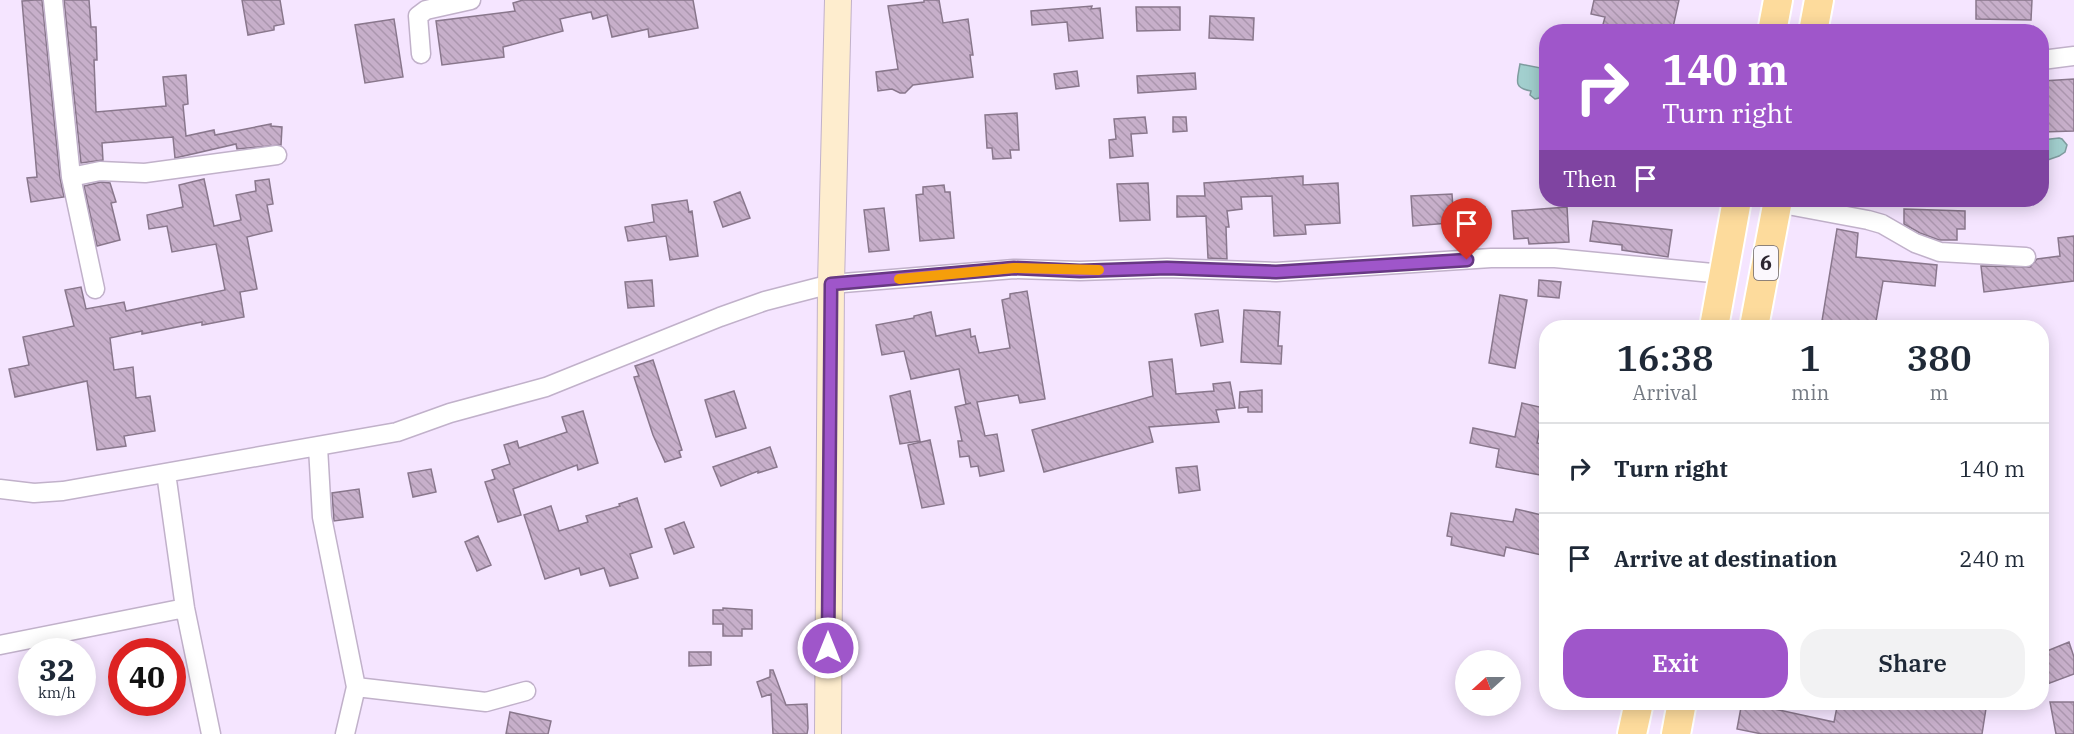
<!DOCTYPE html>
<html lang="en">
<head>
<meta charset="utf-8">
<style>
  :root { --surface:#fff; --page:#f2f2f3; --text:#1f2937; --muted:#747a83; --line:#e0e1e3; --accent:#9f56ca }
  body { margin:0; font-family:"IBM Plex Serif",serif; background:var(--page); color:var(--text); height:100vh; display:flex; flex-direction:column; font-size:22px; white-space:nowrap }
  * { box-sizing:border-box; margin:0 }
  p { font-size:20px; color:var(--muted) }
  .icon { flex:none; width:33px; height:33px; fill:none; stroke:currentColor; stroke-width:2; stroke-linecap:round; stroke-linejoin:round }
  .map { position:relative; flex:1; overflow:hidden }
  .panel { position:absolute; left:1539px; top:320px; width:510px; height:390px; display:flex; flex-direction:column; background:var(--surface); border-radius:24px; box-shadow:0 3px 15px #0003 }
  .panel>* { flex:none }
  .hud { position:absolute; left:1539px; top:24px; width:510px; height:183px; border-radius:24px; box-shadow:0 3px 15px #0003; background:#9f56ca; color:#fff; overflow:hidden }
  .needle { width:39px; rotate:249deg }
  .controls { position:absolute; left:1455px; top:650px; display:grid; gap:12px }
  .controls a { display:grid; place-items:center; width:66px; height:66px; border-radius:50%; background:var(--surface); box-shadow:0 3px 15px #0003; font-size:30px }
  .speed { position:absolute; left:18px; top:638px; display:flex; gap:12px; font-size:30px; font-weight:700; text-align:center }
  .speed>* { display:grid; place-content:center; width:78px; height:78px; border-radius:50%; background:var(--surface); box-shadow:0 3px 15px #0003; line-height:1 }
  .speed small { font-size:15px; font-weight:400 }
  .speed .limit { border:9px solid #d22; background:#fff; color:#111 }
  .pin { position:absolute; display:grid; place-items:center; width:51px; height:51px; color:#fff; margin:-62px -26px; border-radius:50% 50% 50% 0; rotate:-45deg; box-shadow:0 0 6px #0007 }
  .pin .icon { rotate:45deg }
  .me { position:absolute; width:66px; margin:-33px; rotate:0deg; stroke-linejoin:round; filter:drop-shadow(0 0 4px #0008) }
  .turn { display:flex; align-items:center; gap:21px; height:126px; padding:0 24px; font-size:27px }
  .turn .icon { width:78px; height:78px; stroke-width:2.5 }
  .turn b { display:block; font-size:42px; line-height:51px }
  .then { display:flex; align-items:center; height:57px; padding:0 24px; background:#0003; gap:12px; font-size:22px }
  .eta { display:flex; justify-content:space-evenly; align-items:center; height:102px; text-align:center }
  .eta b { font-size:36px; font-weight:600; line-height:42px }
  .action { display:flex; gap:12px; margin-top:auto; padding:12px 24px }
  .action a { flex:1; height:69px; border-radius:24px; background:var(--accent); color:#fff; font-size:24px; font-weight:600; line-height:69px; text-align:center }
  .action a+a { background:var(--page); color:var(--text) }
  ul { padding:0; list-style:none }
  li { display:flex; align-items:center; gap:18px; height:90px; padding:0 24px; border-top:2px solid var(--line) }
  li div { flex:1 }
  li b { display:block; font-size:22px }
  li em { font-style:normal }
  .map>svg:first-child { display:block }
  .water { fill:#a2cfce; stroke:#7f9c9f; stroke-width:1.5 }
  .building { fill:url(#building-back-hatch); stroke:#89778c; stroke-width:1.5 }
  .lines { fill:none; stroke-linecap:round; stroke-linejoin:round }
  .street-casing { stroke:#c1b1ca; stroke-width:21 }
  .secondary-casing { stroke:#c1b1ca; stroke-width:28 }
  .primary-casing { stroke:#fff; stroke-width:32 }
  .street { stroke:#fff; stroke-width:18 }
  .secondary { stroke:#feedce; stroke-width:26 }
  .primary { stroke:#fddb9c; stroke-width:28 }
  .route-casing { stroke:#673883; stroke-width:15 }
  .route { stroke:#9f56ca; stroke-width:10 }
  .slow { stroke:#f59e0b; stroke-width:10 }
  .labels { text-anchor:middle; stroke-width:6; stroke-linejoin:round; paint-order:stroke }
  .shield { fill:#fbf8fd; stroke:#6a656e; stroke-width:1.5 }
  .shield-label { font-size:20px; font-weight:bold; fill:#2c2630 }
</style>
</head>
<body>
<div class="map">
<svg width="2074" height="734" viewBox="0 0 2074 734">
  <defs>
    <pattern id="building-back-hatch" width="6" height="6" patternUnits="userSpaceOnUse" patternTransform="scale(1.5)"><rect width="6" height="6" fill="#c7afca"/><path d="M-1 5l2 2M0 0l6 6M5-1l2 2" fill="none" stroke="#ab96ae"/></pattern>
  </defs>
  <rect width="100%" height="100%" fill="#f5e5ff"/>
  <!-- water -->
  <path class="water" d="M 1520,64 L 1546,69 L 1546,93 L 1542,93 L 1539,98 L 1535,99 L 1530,95 L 1531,91 C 1513,88 1517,81 1520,64 Z
    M 2059,138 L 2062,139 L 2067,145 L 2065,152 L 2059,156 L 2042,162 L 2042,140 Z"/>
  <!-- building -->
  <path class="building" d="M 35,0 L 42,0 L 60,178 L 64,197 L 31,202 L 27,178 L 37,177 L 22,1 Z
    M 64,0 L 89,0 L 91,27 L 96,27 L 97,60 L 94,60 L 96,112 L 166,106 L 163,77 L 186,75 L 188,104 L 183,105 L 186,136 L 214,130 L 215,135 L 271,124 L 271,126 L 282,127 L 281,145 L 237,149 L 236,144 L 175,158 L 173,137 L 102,143 L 103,160 L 81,163 Z
    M 242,0 L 280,0 L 284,24 L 274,26 L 274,30 L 248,35 Z
    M 523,0 L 693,0 L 698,28 L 649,37 L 648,29 L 612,37 L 607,15 L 593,19 L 591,12 L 560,19 L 563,31 L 503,47 L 504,57 L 442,65 L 436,21 L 515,11 L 513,3 Z
    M 924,0 L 939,0 L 943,23 L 968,19 L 973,55 L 970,55 L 973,77 L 913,85 L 905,93 L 900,93 L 892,89 L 878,91 L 876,72 L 898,69 L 888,6 L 924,2 Z
    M 1594,0 L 1679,0 L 1672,32 L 1601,32 L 1605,17 L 1591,14 Z
    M 1976,0 L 2032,0 L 2031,20 L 1976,19 Z
    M 1092,6 L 1091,9 L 1100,8 L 1103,38 L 1069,41 L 1067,22 L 1032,25 L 1031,11 Z
    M 1136,7 L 1180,7 L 1180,30 L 1137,31 Z
    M 1210,16 L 1254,18 L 1253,40 L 1209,38 Z
    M 394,19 L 403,77 L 365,83 L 355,25 Z
    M 1077,71 L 1079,86 L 1056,89 L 1054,74 Z
    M 1195,73 L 1196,89 L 1138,93 L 1137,76 Z
    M 2074,79 L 2074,131 L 2042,132 L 2042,81 Z
    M 1017,113 L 1019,150 L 1010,150 L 1011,158 L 993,159 L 992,148 L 987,148 L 985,115 Z
    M 1145,117 L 1147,133 L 1131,134 L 1133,156 L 1110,158 L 1109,140 L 1116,139 L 1114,119 Z
    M 1173,117 L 1186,117 L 1187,131 L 1173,132 Z
    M 1303,176 L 1303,185 L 1338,183 L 1340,223 L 1305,225 L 1306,234 L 1274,236 L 1272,196 L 1241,197 L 1242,209 L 1227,211 L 1229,227 L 1226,227 L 1227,259 L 1208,258 L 1206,216 L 1177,217 L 1177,196 L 1205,196 L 1204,183 Z
    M 204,179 L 214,226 L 241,220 L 236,195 L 256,191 L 255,181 L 269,179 L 273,204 L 267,205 L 272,231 L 247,237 L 257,289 L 240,292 L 244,317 L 202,325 L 202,322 L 142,334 L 142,331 L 110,338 L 114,370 L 133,367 L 136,398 L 150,396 L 155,431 L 124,436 L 126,446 L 97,450 L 87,381 L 15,397 L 9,369 L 29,365 L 23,337 L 74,326 L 65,290 L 81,287 L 86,309 L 124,302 L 126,311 L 225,290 L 216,244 L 172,252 L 167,226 L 149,229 L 147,215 L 183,207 L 179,185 Z
    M 101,182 L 110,183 L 116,202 L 111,203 L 120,240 L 97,246 L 84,186 Z
    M 1148,183 L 1150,220 L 1120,221 L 1117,184 Z
    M 944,185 L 945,192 L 950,192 L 954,238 L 920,241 L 916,195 L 923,194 L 923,187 Z
    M 740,192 L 750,218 L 723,227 L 714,202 Z
    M 1452,194 L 1453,208 L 1485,207 L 1486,220 L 1413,226 L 1411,196 Z
    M 687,200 L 689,212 L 692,211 L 698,256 L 670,260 L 666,236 L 628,241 L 625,227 L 654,222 L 652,205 Z
    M 1567,207 L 1569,242 L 1529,244 L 1528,238 L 1514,239 L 1512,211 Z
    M 884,208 L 889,250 L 869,252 L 864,210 Z
    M 1904,209 L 1965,211 L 1965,229 L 1957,229 L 1957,240 L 1939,240 L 1920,233 L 1904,224 Z
    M 1593,221 L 1672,230 L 1668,257 L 1622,250 L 1622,245 L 1590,241 Z
    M 1837,229 L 1858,233 L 1856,257 L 1937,265 L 1935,286 L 1883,281 L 1875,327 L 1821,327 Z
    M 2074,236 L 2074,281 L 1984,292 L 1981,266 L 2030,267 L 2037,259 L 2060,256 L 2058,238 Z
    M 652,280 L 654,306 L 628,308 L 625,282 Z
    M 1539,280 L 1561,282 L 1559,298 L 1538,296 Z
    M 1027,291 L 1045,399 L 1020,403 L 1018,395 L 977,402 L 985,436 L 997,434 L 1004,471 L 980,476 L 978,466 L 971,467 L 969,456 L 960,457 L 958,441 L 962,441 L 955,407 L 971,403 L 966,404 L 959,369 L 911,379 L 904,351 L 882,355 L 876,325 L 914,318 L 914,316 L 931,312 L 936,336 L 970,329 L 971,337 L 975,336 L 979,353 L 1010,348 L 1002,300 L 1010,298 L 1010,294 Z
    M 1500,295 L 1527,300 L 1515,368 L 1489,363 Z
    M 1218,310 L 1223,342 L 1201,346 L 1195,314 Z
    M 1244,310 L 1280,312 L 1278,346 L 1282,346 L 1281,364 L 1241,362 Z
    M 1172,359 L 1176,394 L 1214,391 L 1213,384 L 1230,382 L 1235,408 L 1216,410 L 1219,422 L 1149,427 L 1153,442 L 1044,472 L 1032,430 L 1153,396 L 1149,362 Z
    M 653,360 L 682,450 L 679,451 L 681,457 L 665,462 L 653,435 L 634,377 L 639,376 L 635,366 Z
    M 1262,390 L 1262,412 L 1248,412 L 1248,407 L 1239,408 L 1240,392 Z
    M 734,391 L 746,428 L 716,437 L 705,400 Z
    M 910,391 L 920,441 L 900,444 L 890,396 Z
    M 1522,403 L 1544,408 L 1537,443 L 1546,445 L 1546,476 L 1496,467 L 1499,449 L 1470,443 L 1473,428 L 1515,437 Z
    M 583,411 L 598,463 L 578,470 L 577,465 L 513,489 L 521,515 L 498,522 L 485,482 L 495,479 L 492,470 L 510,464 L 504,445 L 517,441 L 519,448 L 567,432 L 562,417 Z
    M 930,440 L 944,504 L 922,508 L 908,445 Z
    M 770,447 L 777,467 L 758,473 L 758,471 L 721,486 L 713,467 Z
    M 1197,466 L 1200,490 L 1179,493 L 1176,468 Z
    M 431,469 L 436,492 L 413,497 L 408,473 Z
    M 359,489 L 363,517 L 334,521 L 332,493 Z
    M 637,498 L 652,547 L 630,554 L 638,578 L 610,586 L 604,568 L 581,575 L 579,568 L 545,579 L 524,515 L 551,506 L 559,531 L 588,522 L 586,516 L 620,506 L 619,504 Z
    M 1516,509 L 1546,516 L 1546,556 L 1506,547 L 1504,556 L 1451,545 L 1452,537 L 1447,536 L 1451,513 L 1513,522 Z
    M 684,522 L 694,547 L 674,554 L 665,529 Z
    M 478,536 L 491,565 L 477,571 L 465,542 Z
    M 723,608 L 752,610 L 752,629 L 742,629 L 742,636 L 723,636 L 723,624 L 713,624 L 713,610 L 723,610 Z
    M 2069,642 L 2074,657 L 2074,674 L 2042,686 L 2042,653 Z
    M 689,652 L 711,652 L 711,665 L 689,666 Z
    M 770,670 L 773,670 L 786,705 L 807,704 L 808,728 L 807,734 L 773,734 L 771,694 L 762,697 L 757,682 L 770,677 Z
    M 1742,702 L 1834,722 L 1838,702 L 1987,702 L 1982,734 L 1762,734 L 1737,729 Z
    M 2050,702 L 2074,702 L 2074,734 L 2056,734 Z
    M 510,712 L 551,721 L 548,734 L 506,734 Z"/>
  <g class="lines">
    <!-- street casing -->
    <g class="street-casing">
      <path id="street" d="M 53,0 L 71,177 L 95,289
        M 421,54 L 418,16 L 426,10 L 471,0
        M 2042,60 L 2074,56
        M 71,177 L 100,171 L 145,173 L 277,155
        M 1777,203 L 1868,220 L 1882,224 L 1915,243 L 1940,252 L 2026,257
        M 318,447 L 322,517 L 356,687 L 345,734
        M 166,473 L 185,608 L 211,734
        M 0,489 L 34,493 L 63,491 L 397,432 L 450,413 L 546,387 L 720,317 L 765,301 L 831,284 L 1014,269 L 1080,271 L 1167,268 L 1276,272 L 1491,258 L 1555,258 L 1723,274
        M 0,645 L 185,608
        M 356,687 L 486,702 L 526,691"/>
    </g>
    <!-- secondary casing -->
    <g class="secondary-casing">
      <path id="secondary" d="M 828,734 L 831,284 L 838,0"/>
    </g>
    <!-- primary casing -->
    <g class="primary-casing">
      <path id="primary" d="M 1772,32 L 1778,0
        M 1813,32 L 1819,0
        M 1714,327 L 1737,200
        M 1754,327 L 1778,200
        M 1632,734 L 1639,702
        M 1676,734 L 1682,702"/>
    </g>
    <!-- street -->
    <use href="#street" class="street"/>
    <!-- secondary -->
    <use href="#secondary" class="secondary"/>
    <!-- primary -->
    <use href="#primary" class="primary"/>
  </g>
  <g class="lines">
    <!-- route casing -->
    <g class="route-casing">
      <path id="route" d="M 828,648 L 831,284 L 1014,268 L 1080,271 L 1167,268 L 1276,272 L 1467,260"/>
    </g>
    <!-- route -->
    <use href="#route" class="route"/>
    <!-- slow -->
    <path class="slow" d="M 899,279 L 1014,268 L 1099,270"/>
  </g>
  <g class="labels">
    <!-- shield labels -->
    <rect class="shield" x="1754" y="246" width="24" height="34" rx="4.5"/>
    <g class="shield-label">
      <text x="1766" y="270">6</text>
    </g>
  </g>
</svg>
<div class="controls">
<a><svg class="needle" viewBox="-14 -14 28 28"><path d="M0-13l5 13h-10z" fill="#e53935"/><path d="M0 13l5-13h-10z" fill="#747a83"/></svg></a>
</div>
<div class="speed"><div>32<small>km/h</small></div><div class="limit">40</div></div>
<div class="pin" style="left:1467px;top:260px;background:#d93025"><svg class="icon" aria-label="arrive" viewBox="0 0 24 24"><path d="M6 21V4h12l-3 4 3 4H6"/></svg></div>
<svg class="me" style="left:828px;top:648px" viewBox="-20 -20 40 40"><circle r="17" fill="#9f56ca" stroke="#fff" stroke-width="3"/><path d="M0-11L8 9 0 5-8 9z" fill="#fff"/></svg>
<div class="hud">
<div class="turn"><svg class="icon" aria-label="right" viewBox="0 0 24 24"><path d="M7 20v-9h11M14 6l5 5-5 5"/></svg><div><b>140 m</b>Turn right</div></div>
<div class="then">Then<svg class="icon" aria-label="arrive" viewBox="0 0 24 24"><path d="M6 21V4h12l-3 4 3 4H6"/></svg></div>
</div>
<section class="panel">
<div class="eta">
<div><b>16:38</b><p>Arrival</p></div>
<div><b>1</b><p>min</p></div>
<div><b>380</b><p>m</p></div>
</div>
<ul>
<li><svg class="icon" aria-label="right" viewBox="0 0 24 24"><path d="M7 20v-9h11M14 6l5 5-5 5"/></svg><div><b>Turn right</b></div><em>140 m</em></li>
<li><svg class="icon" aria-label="arrive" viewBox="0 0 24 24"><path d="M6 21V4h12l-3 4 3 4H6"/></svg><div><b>Arrive at destination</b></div><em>240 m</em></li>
</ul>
<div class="action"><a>Exit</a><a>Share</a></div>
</section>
</div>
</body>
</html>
